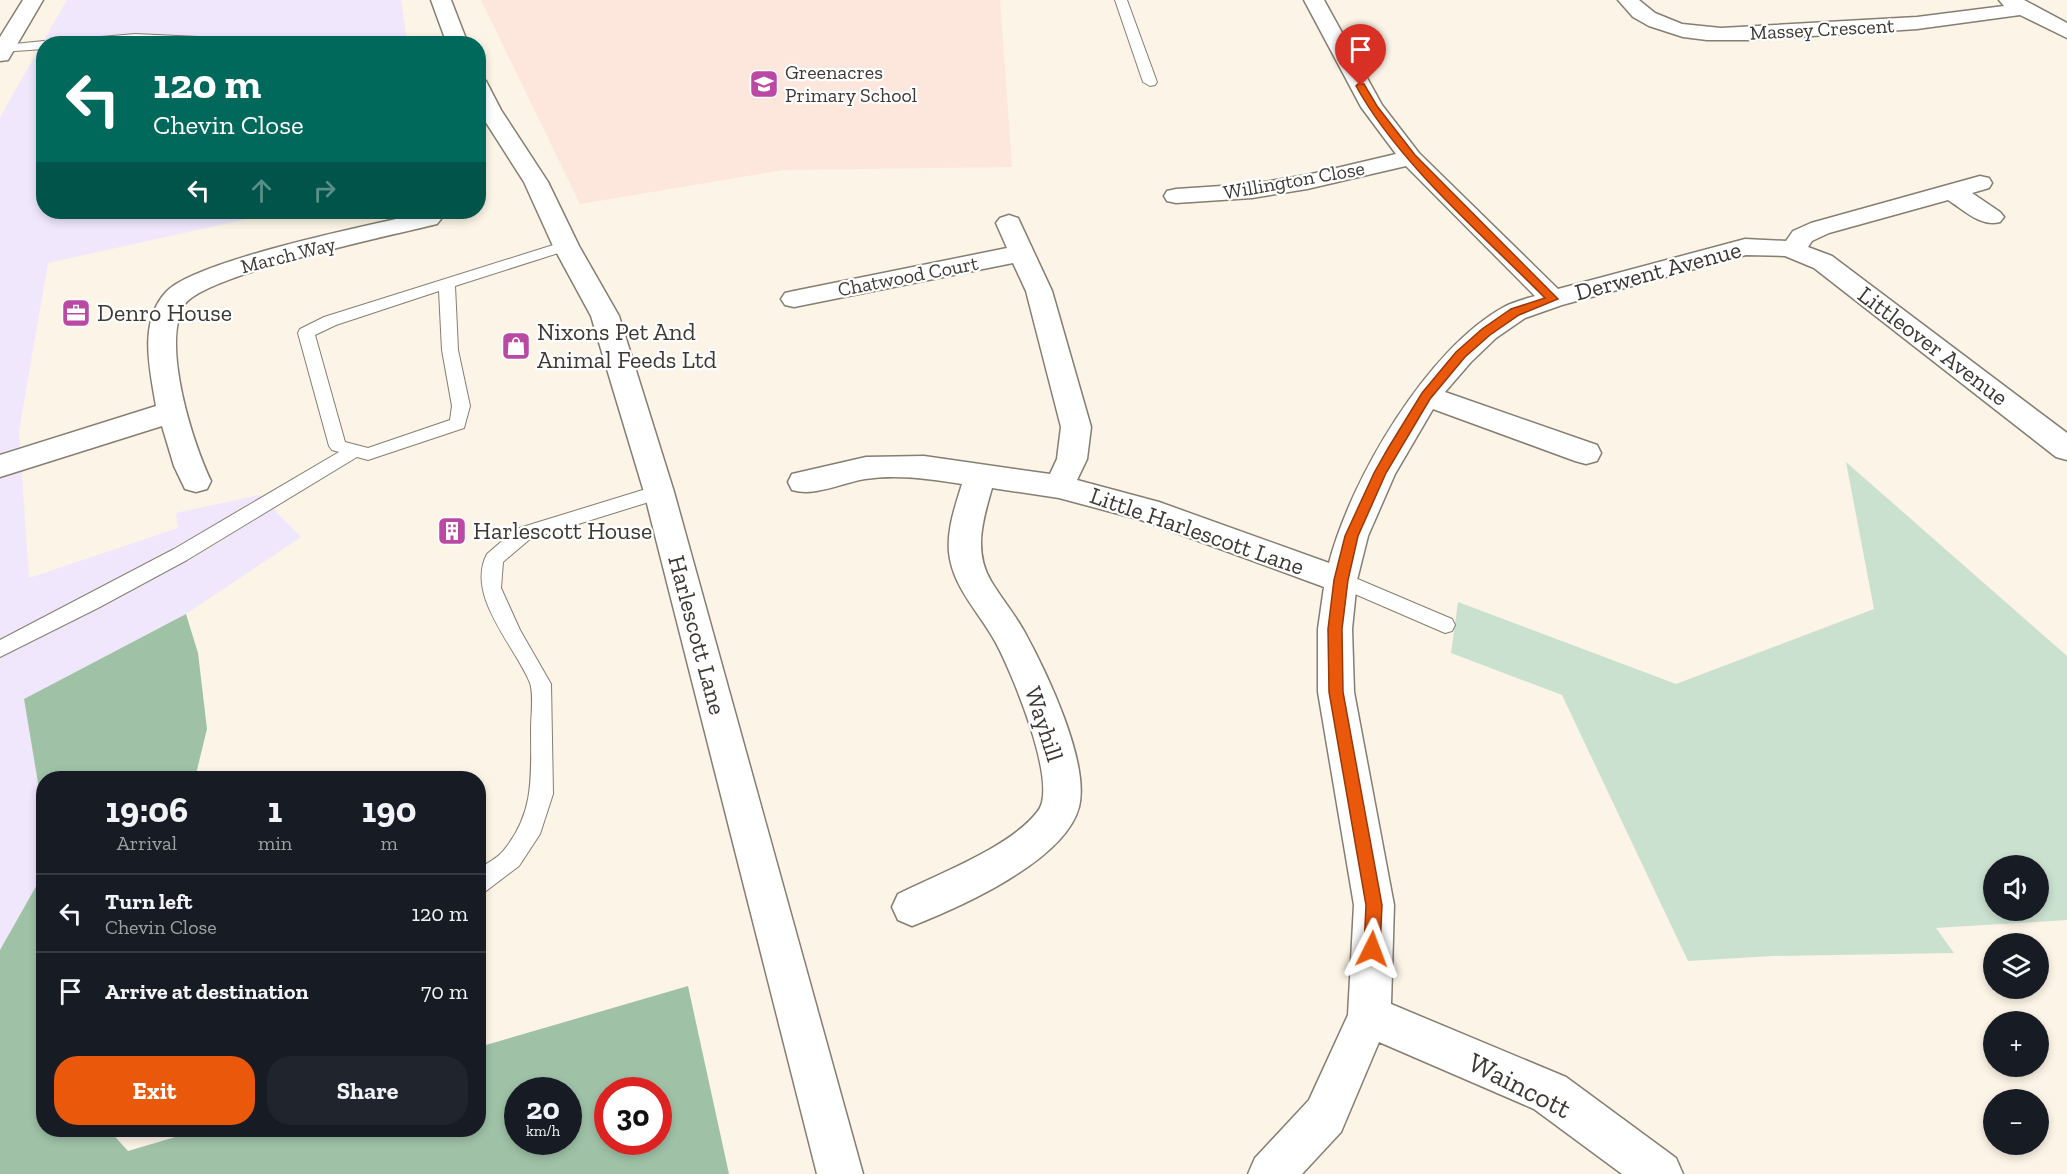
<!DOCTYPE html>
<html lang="en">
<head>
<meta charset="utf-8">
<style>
  :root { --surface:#171b24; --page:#20242c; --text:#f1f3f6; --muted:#9ea1a6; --line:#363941; --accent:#ea580c }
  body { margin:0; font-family:"Zilla Slab",serif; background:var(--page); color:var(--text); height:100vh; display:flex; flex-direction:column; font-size:22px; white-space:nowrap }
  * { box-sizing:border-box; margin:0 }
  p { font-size:20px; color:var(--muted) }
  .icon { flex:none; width:33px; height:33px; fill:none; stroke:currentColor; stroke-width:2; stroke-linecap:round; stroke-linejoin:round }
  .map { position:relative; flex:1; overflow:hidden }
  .panel { position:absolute; left:36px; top:771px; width:450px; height:366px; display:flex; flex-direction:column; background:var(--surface); border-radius:24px; box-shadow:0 3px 9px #0003 }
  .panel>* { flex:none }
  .guide { position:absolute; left:36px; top:36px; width:450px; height:183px; border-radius:24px; box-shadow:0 3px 9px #0003; background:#00695c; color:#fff; overflow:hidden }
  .controls { position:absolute; left:1983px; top:855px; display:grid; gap:12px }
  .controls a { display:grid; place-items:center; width:66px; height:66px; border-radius:50%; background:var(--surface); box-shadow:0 3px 9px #0003; font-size:30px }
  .speed { position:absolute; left:504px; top:1077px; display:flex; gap:12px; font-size:30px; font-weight:700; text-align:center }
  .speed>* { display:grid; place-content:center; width:78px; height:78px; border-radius:50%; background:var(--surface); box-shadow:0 3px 9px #0003; line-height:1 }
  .speed small { font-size:15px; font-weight:400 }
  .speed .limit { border:9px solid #d22; background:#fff; color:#111 }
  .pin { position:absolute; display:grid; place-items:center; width:51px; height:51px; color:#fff; margin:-62px -26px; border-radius:50% 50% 50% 0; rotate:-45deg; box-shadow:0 0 6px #0007 }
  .pin .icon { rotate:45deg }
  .me { position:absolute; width:66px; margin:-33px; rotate:3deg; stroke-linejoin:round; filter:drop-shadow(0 0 4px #0008) }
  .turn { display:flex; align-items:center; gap:21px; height:126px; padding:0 18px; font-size:27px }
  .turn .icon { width:78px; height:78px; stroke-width:2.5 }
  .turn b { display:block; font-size:42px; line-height:51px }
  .lanes { display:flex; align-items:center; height:57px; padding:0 18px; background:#0003; justify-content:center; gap:30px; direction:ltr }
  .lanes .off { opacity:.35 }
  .eta { display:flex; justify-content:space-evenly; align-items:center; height:102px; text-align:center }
  .eta b { font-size:36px; font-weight:700; line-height:42px }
  .button { display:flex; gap:12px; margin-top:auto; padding:12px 18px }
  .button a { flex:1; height:69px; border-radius:24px; background:var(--accent); color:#fff; font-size:24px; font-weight:700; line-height:69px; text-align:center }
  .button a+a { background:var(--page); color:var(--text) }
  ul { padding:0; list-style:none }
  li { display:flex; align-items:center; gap:18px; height:78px; padding:0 18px; border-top:2px solid var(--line) }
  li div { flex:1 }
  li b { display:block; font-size:22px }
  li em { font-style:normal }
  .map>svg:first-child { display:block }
  .industrial { fill:#f0e7fc }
  .education { fill:#fde6db }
  .green { fill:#cbe1d0; fill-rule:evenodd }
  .forest { fill:#9fc2a7; fill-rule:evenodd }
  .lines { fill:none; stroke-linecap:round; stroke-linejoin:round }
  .service-casing { stroke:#857e71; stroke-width:2 }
  .minor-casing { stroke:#857e71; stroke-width:3 }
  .tertiary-casing { stroke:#857e71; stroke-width:3 }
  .service { fill:#fff; fill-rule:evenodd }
  .minor { fill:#fff; fill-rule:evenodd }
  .tertiary { fill:#fff; fill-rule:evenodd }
  .route { fill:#ea580c; stroke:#983908; stroke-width:1.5 }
  .labels { text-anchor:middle; stroke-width:4.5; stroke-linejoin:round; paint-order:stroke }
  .far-street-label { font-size:20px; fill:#3c3934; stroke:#fff }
  .far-poi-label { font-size:20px; fill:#3c3934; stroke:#fff; text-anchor:start }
  .street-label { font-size:24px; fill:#3c3934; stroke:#fff }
  .poi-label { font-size:24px; fill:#3c3934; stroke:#fff; text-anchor:start }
  .near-street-label { font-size:28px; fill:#3c3934; stroke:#fff }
</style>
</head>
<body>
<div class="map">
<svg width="2067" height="1174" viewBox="0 0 2067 1174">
  <rect width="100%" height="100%" fill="#fcf4e6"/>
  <!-- industrial -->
  <path class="industrial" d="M 67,0 L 401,0 L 406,34 L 410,43 L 44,44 L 44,212 L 278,212 L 48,263 L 19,431 L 29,578 L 178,528 L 176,513 L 260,495 L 301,537 L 186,614 L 24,699 L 43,813 L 43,874 L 0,950 L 0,117 Z"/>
  <!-- education -->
  <path class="education" d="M 481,0 L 1000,0 L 1012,167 L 783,170 L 580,204 Z"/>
  <!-- green -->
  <path class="green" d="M 1846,462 L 2067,656 L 2067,920 L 1936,928 L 1954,953 L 1772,956 L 1688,961 L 1562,695 L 1451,653 L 1458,602 L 1676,684 L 1874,609 ZM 1994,866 L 2038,866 L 2038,910 L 1994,910 Z"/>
  <!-- forest -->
  <path class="forest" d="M 186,614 L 198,653 L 207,729 L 195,778 L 44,778 L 43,813 L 24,699 Z
    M 43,874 L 44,1130 L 109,1130 L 128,1151 L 199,1130 L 478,1130 L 479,1047 L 688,986 L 729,1174 L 0,1174 L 0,950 ZM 518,1090 L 568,1090 L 568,1142 L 518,1142 ZM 608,1090 L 658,1090 L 658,1142 L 608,1142 Z"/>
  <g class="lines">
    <!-- service casing -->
    <g class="service-casing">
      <path id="service" d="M 1115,0 L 1127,0 L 1157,82 L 1155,85 L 1150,86 L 1143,82 Z
        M 135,34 L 262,40 L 268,44 L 61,44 L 67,40 Z
        M 44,41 L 49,44 L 44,44 L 44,49 L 0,52 L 0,46 L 4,45 Z
        M 566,241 L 574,246 L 571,249 L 455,286 L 458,350 L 470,406 L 464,428 L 368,460 L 357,457 L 187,560 L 98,608 L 0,657 L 0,640 L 174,549 L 339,452 L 332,450 L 329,446 L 298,333 L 300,329 L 324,317 ZM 439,291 L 442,350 L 452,406 L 450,420 L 368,448 L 345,442 L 315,335 L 336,325 Z
        M 659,485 L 665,487 L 668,492 L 665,497 L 530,539 L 503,562 L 501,588 L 520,630 L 551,684 L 553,794 L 540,834 L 519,866 L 486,891 L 478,894 L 478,869 C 487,863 498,858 504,850 C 535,812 531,775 531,729 C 531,715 534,695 530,683 C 515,646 465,595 487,554 L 516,529 Z
        M 1341,572 L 1452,619 L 1455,625 L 1452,631 L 1445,633 L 1334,585 L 1331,580 L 1334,575 Z"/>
    </g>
    <!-- minor casing -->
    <g class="minor-casing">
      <path id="minor" d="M 23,0 L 43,0 L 8,60 L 0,61 L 0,37 Z
        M 1304,0 L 1324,0 L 1382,105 L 1419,153 L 1558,289 L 1745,239 L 1786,241 L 1793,231 L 1811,223 L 1980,176 L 1989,178 L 1992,183 L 1989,188 L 1972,193 L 2000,212 L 2004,217 L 2000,222 C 1980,227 1964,210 1948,200 L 1829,233 L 1812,241 L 1808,247 L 1832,256 L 2067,433 L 2067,460 L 2056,457 L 1814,268 L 1785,256 L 1746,255 L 1562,305 L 1525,318 L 1496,338 L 1471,362 L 1445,392 L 1597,445 L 1601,453 L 1597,461 L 1586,464 L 1575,461 L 1433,409 L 1395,474 L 1368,536 L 1357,580 L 1352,629 L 1354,692 L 1394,905 L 1391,1004 L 1566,1077 L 1676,1158 L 1683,1174 L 1622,1174 L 1534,1109 L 1379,1042 L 1341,1132 L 1302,1174 L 1248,1174 L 1255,1158 L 1309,1100 L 1348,1015 L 1354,905 L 1318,692 L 1318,629 L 1324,587 L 1141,520 L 1059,498 L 992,488 C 983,519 973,551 991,581 C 1001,598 1014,613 1024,631 C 1046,671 1090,762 1079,807 C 1065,861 960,907 912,926 L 898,920 L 892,907 L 898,894 C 938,874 1011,847 1038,811 C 1059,784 1011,671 996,643 C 981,615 956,591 950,559 C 945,534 955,507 962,484 C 931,479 897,474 865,479 C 841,483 815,497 792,490 L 788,482 L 792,474 L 866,457 L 924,456 L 1050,474 L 1057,459 L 1061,427 L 1026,291 L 1013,263 L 794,307 L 785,305 L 781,299 L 785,293 L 794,291 L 1007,248 L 996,223 L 1000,218 L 1009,215 L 1018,218 L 1052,291 L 1091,427 L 1087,459 L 1077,480 L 1159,502 L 1329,563 C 1351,479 1427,349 1504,307 C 1513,302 1525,299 1535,296 L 1406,166 L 1307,189 L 1252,198 L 1176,203 L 1167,201 L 1164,196 L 1167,191 L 1176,189 L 1252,184 L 1307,175 L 1396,154 L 1361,107 Z
        M 1618,0 L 1639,0 L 1655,13 L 1682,24 L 1721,28 L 1917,17 L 2004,6 L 1999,0 L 2024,0 L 2067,23 L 2067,38 L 2020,15 L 1917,29 L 1751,40 L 1707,40 L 1683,37 L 1649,26 L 1633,17 Z
        M 428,212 L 437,214 L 441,219 L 437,224 C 393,235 206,274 185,304 C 160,342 193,444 211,481 L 207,489 L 196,492 L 185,489 L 174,466 L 162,426 L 0,477 L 0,455 L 156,406 C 150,370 138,322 166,292 C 195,260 379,223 428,212 Z"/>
    </g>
    <!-- tertiary casing -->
    <g class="tertiary-casing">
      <path id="tertiary" d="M 431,0 L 451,0 L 468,44 L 447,44 Z
        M 478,79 L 486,81 L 501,110 L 548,182 L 579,246 L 619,316 L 674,492 L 863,1174 L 817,1174 L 644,492 L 591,316 L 553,246 L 524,182 L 478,110 Z"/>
    </g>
    <!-- service -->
    <use href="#service" class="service"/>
    <!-- minor -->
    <use href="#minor" class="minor"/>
    <!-- tertiary -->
    <use href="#tertiary" class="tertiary"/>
  </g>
  <!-- route -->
  <path class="route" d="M 1358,84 L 1364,84 L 1377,106 L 1415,155 L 1558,299 L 1519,315 L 1490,335 L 1465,357 L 1430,399 L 1386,473 L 1358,536 L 1348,580 L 1342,629 L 1343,692 L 1382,905 L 1380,949 L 1378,955 L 1372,957 L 1366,955 L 1364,949 L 1366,905 L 1329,692 L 1328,629 L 1334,580 L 1345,536 L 1374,473 L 1387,450 L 1422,393 L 1456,352 L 1482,329 L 1511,309 L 1545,298 C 1482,234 1399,164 1356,86 Z"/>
  <!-- icons -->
  <defs>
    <g id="school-square" transform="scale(1.5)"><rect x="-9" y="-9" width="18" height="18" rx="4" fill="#ba49a4" stroke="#fff"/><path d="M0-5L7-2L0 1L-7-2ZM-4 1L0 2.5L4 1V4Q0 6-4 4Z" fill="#fff"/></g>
    <g id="office-square" transform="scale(1.5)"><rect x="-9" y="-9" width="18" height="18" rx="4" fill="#ba49a4" stroke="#fff"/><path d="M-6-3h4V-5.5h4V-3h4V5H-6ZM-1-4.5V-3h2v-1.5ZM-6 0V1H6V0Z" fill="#fff"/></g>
    <g id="shop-square" transform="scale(1.5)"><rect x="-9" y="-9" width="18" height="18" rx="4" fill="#ba49a4" stroke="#fff"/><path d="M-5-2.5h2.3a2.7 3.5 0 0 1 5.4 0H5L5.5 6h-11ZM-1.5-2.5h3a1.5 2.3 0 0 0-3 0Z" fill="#fff"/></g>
    <g id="building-square" transform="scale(1.5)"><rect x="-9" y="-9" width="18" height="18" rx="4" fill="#ba49a4" stroke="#fff"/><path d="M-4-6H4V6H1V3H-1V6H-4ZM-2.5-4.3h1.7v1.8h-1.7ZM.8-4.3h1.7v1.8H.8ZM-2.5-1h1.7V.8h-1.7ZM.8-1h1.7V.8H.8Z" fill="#fff"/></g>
  </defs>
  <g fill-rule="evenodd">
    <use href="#school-square" x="764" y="84"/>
    <use href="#office-square" x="76" y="313"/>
    <use href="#shop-square" x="516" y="346"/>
    <use href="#building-square" x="452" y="531"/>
  </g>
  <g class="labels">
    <!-- far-street labels -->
    <g class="far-street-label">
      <text transform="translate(1822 29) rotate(-3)" y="7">Massey Crescent</text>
      <text transform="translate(1294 180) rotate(-10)" y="7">Willington Close</text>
      <text transform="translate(288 255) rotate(-14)" y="7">March Way</text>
      <text transform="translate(908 276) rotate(-11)" y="7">Chatwood Court</text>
    </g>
    <!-- far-poi labels -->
    <g class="far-poi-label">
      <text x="785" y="79">Greenacres<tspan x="785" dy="23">Primary School</tspan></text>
    </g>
    <!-- street labels -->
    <g class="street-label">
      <text transform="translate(1658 271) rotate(-15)" y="8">Derwent Avenue</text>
      <text transform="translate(1933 346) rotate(37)" y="8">Littleover Avenue</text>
      <text transform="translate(1197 531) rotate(19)" y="8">Little Harlescott Lane</text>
      <text transform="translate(697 635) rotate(75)" y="8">Harlescott Lane</text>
      <text transform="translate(1044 724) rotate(72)" y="8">Wayhill</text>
    </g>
    <!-- poi labels -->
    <g class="poi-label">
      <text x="97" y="321">Denro House</text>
      <text x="537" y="340">Nixons Pet And<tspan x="537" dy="28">Animal Feeds Ltd</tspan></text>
      <text x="473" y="539">Harlescott House</text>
    </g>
    <!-- near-street labels -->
    <g class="near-street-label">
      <text transform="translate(1520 1085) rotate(27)" y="10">Waincott</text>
    </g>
  </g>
</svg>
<div class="controls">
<a><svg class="icon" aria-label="sound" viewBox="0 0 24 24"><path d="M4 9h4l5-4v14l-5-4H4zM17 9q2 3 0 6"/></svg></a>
<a><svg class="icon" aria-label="layers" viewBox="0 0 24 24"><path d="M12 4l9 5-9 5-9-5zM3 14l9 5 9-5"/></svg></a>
<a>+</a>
<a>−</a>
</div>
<div class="speed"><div>20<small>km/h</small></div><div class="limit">30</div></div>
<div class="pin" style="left:1361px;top:86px;background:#d93025"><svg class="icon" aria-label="arrive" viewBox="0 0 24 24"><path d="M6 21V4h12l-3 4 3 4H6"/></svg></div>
<svg class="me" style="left:1372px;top:949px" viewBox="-20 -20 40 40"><path d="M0-17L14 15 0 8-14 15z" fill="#ea580c" stroke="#fff" stroke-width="4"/></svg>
<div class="guide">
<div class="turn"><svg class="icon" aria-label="left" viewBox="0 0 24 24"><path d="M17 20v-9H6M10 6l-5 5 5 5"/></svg><div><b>120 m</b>Chevin Close</div></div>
<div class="lanes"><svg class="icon" aria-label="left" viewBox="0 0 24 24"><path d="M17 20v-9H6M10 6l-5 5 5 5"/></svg><svg class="icon off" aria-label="ahead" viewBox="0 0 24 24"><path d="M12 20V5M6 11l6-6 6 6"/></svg><svg class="icon off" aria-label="right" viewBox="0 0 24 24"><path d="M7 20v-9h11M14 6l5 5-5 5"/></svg></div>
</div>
<section class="panel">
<div class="eta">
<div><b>19:06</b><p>Arrival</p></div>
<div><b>1</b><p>min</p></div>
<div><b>190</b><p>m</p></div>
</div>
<ul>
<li><svg class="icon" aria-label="left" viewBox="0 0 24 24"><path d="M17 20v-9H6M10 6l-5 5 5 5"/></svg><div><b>Turn left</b><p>Chevin Close</p></div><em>120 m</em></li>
<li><svg class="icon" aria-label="arrive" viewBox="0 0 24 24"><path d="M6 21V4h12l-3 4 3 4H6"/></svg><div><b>Arrive at destination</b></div><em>70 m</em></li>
</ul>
<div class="button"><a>Exit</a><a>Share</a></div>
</section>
</div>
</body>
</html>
